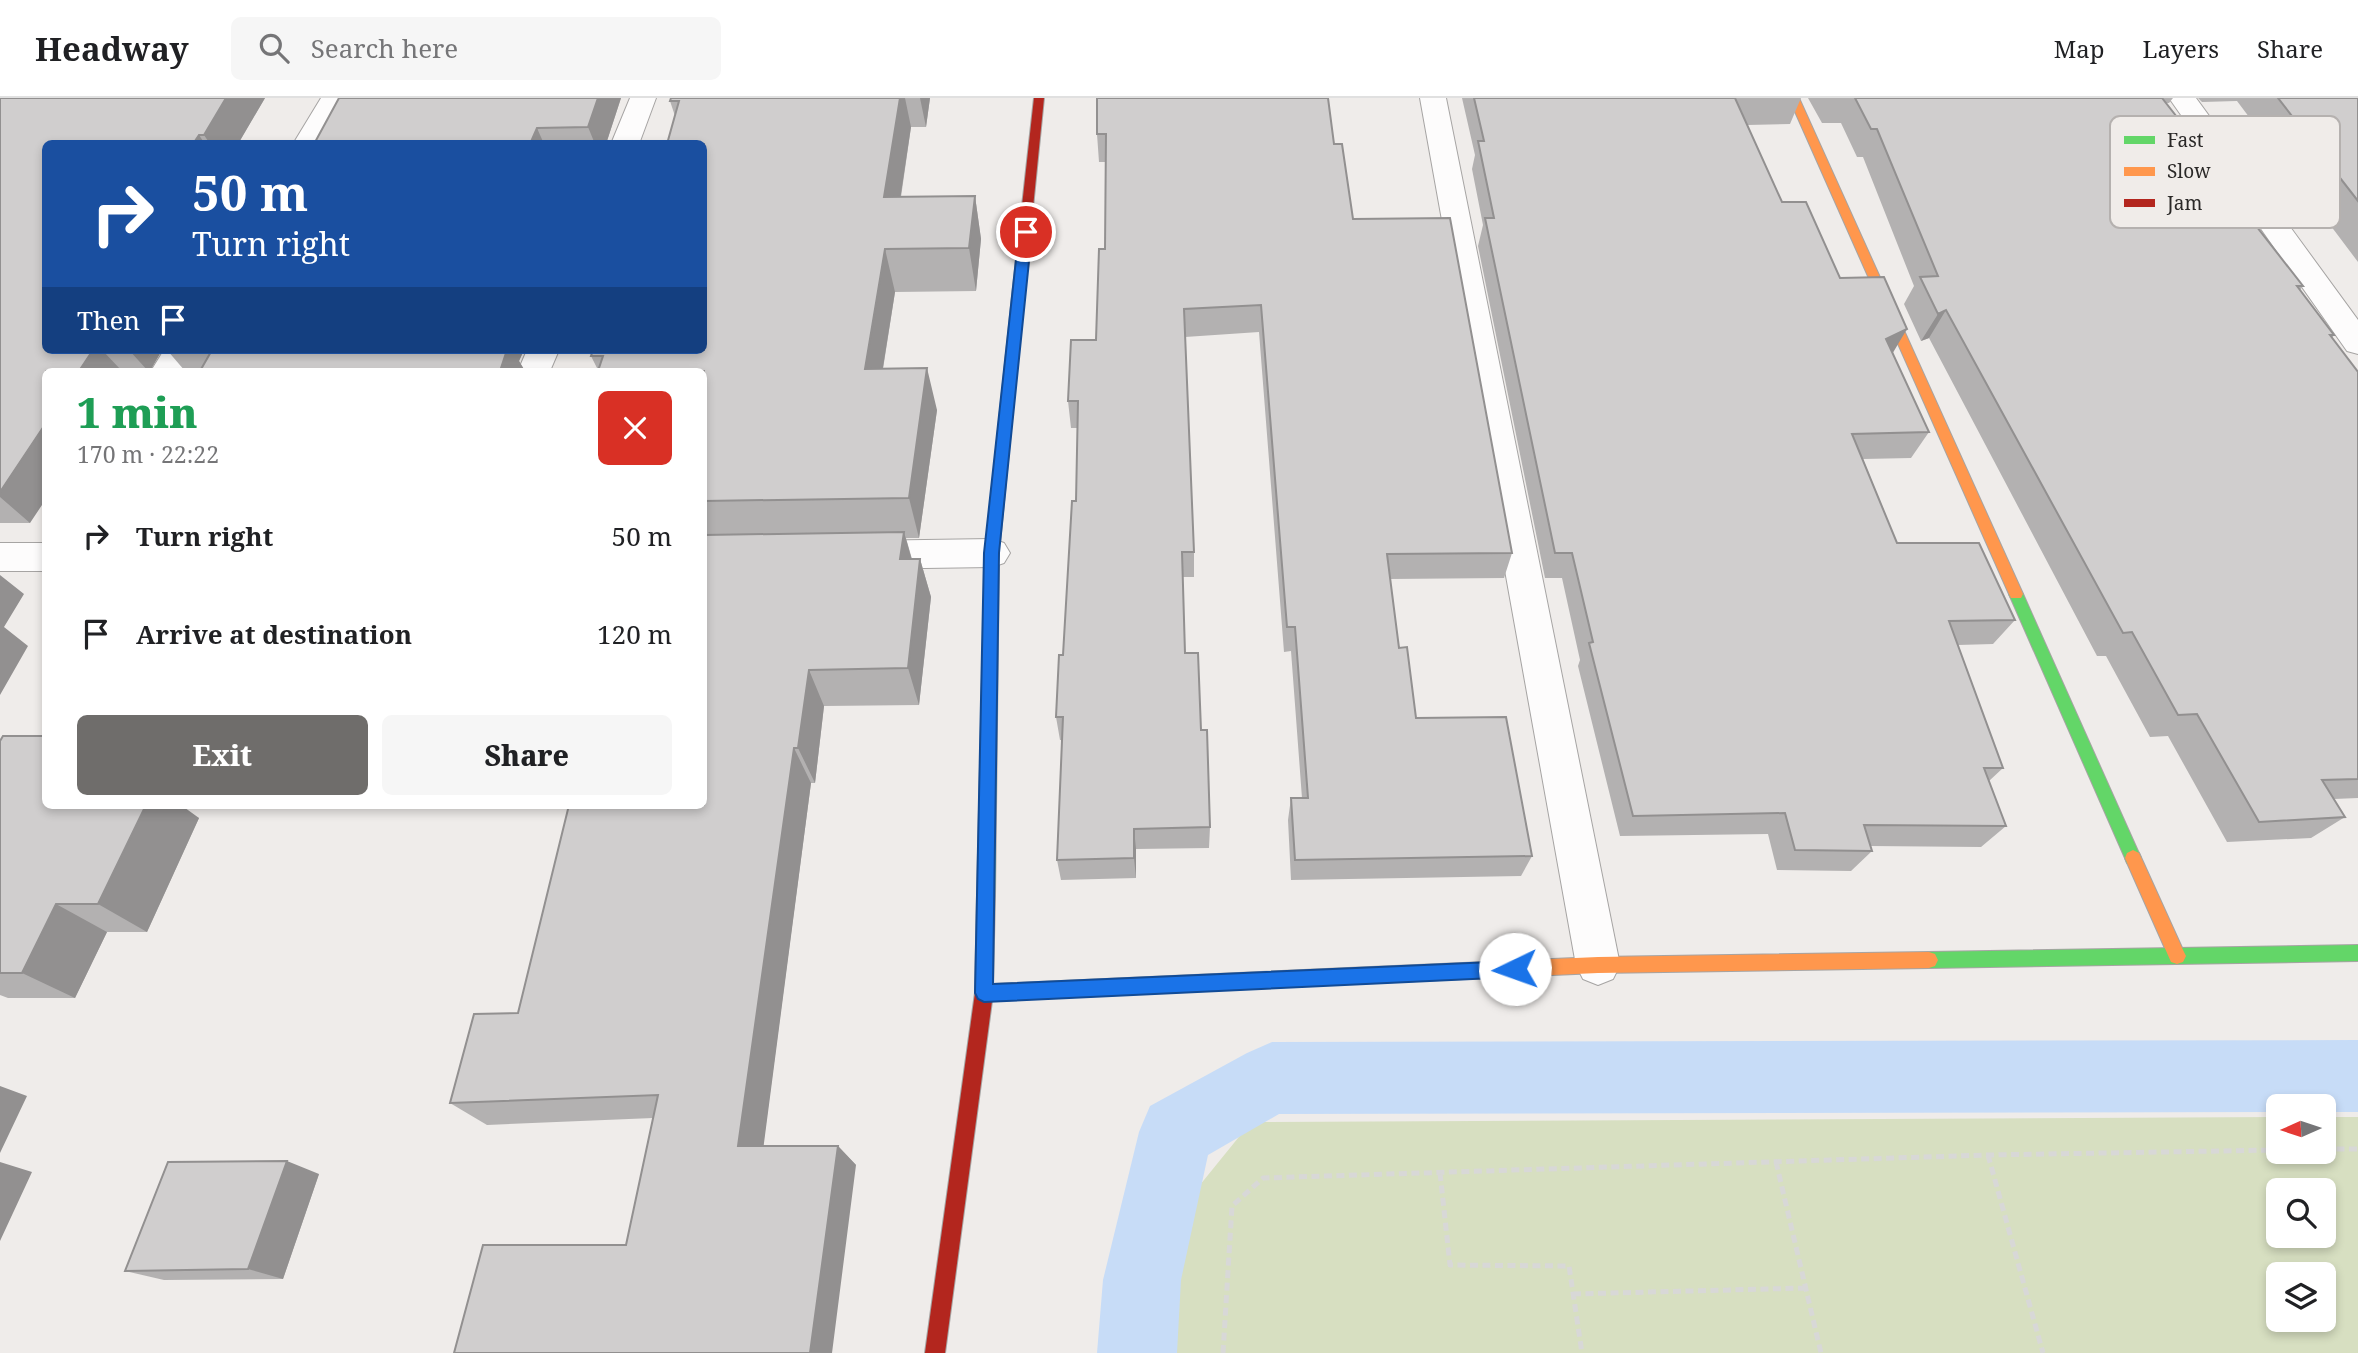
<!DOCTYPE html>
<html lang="en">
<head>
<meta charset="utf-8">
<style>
  :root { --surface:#fff; --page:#f6f6f6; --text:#202124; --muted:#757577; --line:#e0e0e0; --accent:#6f6d6b }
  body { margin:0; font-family:"Noto Serif",serif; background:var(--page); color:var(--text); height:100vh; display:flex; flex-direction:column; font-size:26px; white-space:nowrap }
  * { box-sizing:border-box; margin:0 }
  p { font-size:23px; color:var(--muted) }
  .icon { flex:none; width:38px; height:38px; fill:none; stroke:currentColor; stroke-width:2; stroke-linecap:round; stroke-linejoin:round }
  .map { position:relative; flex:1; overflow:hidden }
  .sheet { position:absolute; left:42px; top:270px; width:665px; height:441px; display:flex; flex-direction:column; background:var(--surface); border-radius:10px; box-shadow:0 4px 10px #0003 }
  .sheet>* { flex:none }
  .top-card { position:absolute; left:42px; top:42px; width:665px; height:214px; border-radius:10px; box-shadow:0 4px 10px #0003; background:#1a4fa0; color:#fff; overflow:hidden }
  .needle { width:46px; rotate:267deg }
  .controls { position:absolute; left:2266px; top:996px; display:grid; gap:14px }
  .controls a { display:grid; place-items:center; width:70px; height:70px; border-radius:10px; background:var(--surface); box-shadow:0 4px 10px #0003; font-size:35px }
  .pin { position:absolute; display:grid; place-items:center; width:60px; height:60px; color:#fff; margin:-30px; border:4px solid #fff; border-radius:50%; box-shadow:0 2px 7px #0007 }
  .me { position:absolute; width:77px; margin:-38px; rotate:267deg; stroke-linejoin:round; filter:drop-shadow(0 0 5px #0008) }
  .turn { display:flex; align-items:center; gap:24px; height:147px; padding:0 35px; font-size:32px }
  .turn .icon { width:91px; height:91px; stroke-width:2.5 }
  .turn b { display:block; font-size:49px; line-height:60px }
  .then { display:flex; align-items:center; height:66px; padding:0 35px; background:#0003; gap:14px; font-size:26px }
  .round { display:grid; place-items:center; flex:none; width:74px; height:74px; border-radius:10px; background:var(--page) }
  .headline { display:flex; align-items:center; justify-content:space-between; height:119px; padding:0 35px }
  h1 { font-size:42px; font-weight:800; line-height:52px; color:#1e9e55 }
  .button { display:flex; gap:14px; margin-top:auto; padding:14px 35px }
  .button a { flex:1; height:80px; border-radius:10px; background:var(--accent); color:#fff; font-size:28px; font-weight:800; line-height:80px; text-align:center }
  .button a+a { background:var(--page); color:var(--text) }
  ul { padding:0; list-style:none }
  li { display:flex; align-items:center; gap:21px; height:98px; padding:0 35px }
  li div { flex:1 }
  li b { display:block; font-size:26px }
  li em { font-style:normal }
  header { display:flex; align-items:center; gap:42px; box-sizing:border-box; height:98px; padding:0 35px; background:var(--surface); border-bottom:2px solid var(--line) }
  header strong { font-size:33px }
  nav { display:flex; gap:38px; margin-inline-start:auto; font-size:24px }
  .search { width:490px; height:63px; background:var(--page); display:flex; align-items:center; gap:18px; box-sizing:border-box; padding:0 24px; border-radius:10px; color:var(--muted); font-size:26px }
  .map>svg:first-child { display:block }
  .green { fill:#d7dfc1; fill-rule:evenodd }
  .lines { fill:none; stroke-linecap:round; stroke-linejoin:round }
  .canal { fill:#c7dcf7; fill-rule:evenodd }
  .street-casing { stroke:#a6a4a3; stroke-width:2 }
  .fast-casing { stroke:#a6a4a3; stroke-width:2 }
  .slow-casing { stroke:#a6a4a3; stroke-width:2 }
  .jam-casing { stroke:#a6a4a3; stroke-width:2 }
  .path { stroke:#d8d8d7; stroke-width:5; stroke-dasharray:8 4.5; stroke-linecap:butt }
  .street { fill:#fdfcfc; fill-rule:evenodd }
  .fast { fill:#63d668; fill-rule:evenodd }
  .slow { fill:#ff974d; fill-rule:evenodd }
  .jam { fill:#b3261e; fill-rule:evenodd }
  .wall { fill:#b3b1b1 }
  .shaded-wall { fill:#929090 }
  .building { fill:#d0cece; stroke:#929090; stroke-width:2 }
  .route { fill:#1a73e8; stroke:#114b97; stroke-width:2 }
  .key { fill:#f0ece9; stroke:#b5b1af; stroke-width:2 }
  .key-label { font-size:19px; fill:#2a2827 }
</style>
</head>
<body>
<header>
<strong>Headway</strong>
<div class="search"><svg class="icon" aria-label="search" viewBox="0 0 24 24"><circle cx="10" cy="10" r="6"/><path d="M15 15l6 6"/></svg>Search here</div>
<nav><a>Map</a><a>Layers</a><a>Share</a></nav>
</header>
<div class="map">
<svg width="2358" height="1255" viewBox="0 0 2358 1255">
  <rect width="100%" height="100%" fill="#efecea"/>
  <!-- green -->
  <path class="green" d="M 2278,1019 L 2278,1054 L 2324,1054 L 2324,1019 L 2358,1019 L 2358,1255 L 1171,1255 L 1178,1114 L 1251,1024 ZM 2278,1092 L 2324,1092 L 2324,1138 L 2278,1138 ZM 2278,1176 L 2324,1176 L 2324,1222 L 2278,1222 Z"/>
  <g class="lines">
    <!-- canal -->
    <path class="canal" d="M 2358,942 L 2358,1014 L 2324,1014 L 2324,1008 L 2278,1008 L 2278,1014 L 1279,1016 L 1208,1057 L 1181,1182 L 1177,1255 L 1097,1255 L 1103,1182 L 1139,1034 L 1150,1008 L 1247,955 L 1272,944 Z"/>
    <!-- street casing -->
    <g class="street-casing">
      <path id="street" d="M 321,0 L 347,0 L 320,46 L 293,46 Z
        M 630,0 L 656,0 L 639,46 L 611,46 Z
        M 1420,0 L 1446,0 L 1620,867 L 1613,881 L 1598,887 L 1583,881 L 1576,867 Z
        M 2169,0 L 2196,0 L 2358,222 L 2358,256 L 2347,253 Z
        M 164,252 L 196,252 L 183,273 L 151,273 Z
        M 527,252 L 559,252 L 550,273 L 518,273 Z
        M 992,441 L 1004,445 L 1010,455 L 1004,465 L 992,469 L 857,471 L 845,467 L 839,457 L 845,447 L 857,443 Z
        M 0,445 L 46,445 L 46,473 L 0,473 Z"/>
    </g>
    <!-- fast casing -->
    <g class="fast-casing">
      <path id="fast" d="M 1019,185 L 1025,189 L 999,455 L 995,798 L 992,804 L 986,806 L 980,804 L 977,798 L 985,455 L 1013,189 Z
        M 2016,490 L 2023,496 L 2141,760 L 2139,765 L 2133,768 L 2127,765 L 2125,760 L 2009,496 Z
        M 2358,847 L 2358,863 L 1929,870 L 1923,868 L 1920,862 L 1923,856 L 1929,854 Z"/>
    </g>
    <!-- slow casing -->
    <g class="slow-casing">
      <path id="slow" d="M 1789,0 L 1799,0 L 2023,496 L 2021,500 L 2011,500 L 2009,496 Z
        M 2133,752 L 2139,755 L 2183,852 L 2186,858 L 2183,864 L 2177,866 L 2171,864 L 2125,760 L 2127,755 Z
        M 1929,854 L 1935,856 L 1938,862 L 1935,868 L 1929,870 L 1598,875 L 1348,886 L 1342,884 L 1339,878 L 1342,872 L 1348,870 L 1598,859 Z"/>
    </g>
    <!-- jam casing -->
    <g class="jam-casing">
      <path id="jam" d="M 1034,0 L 1044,0 L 1025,189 L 1019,193 L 1013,189 Z
        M 986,790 L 992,792 L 995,798 L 993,886 L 1348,870 L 1354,872 L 1357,878 L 1354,884 L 1348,886 L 992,903 L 945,1255 L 925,1255 L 975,895 L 977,798 L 980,792 Z"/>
    </g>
    <!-- path -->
    <path class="path" d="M 2324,1051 L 2358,1051
      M 1988,1057 L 2043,1255
      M 1776,1064 L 1821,1255
      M 1440,1075 L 1450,1167 L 1569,1168 L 1582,1255
      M 1573,1196 L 1806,1190
      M 1223,1255 L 1232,1108 L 1263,1080 L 1988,1057 L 2278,1052"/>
    <!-- street -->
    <use href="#street" class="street"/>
    <!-- fast -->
    <use href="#fast" class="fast"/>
    <!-- slow -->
    <use href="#slow" class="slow"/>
    <!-- jam -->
    <use href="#jam" class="jam"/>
  </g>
  <!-- wall -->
  <path class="wall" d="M 0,0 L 265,0 L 238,46 L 46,46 L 46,252 L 162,252 L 150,273 L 46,273 L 30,425 L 0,425 Z
    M 621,0 L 606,46 L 314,46 Z
    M 671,0 L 930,0 L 926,29 L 911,29 L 901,99 L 975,98 L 981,141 L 976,193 L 895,194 L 883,271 L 937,312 L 919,440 L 906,440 L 912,461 L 920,461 L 931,499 L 919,607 L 824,608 L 815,685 L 811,685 L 763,1048 L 838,1048 L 856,1067 L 626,1147 L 653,1020 L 487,1027 L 450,1005 L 518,915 L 704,707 L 704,273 L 598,272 L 591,258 L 704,252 L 675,18 L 670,3 Z
    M 1462,0 L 1801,0 L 1790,26 L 1747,27 L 1782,104 L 1840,180 L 1892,256 L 1929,334 L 1911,360 L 1863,361 L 1897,445 L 2015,522 L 1993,546 L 1958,547 L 2003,670 L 1989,683 L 2006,728 L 1981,749 L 1870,748 L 1872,753 L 1851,773 L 1777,772 L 1768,736 L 1620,738 L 1578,568 L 1580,562 L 1562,480 L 1545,480 L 1478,148 L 1483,127 L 1472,71 L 1475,57 Z
    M 1808,0 L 2173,0 L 2169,5 L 2166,5 L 2238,97 L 2235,101 L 2303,188 L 2300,192 L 2334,237 L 2332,240 L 2358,274 L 2358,700 L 2334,701 L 2345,719 L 2311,740 L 2227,744 L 2168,638 L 2150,639 L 2106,558 L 2097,558 L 1929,240 L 1921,243 L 1904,206 L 1914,188 L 1863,59 L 1857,59 L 1841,25 L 1822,25 Z
    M 2198,0 L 2358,0 L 2358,164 L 2237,3 L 2202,4 Z
    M 1097,36 L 1334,46 L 1353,121 L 1512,455 L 1504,480 L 1390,481 L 1399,550 L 1416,620 L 1532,758 L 1521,778 L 1291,782 L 1288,722 L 1291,700 L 1302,700 L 1291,553 L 1284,554 L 1259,234 L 1185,239 L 1194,454 L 1194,479 L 1183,479 L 1185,555 L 1201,632 L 1210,729 L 1209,750 L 1136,751 L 1136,780 L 1061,782 L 1057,762 L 1062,642 L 1060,642 L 1056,619 L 1063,557 L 1076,403 L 1078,330 L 1071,330 L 1068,303 L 1096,242 L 1105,151 L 1106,64 L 1099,64 Z
    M 167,252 L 524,252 L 519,263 L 525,273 L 185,273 Z
    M 0,643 L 199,720 L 147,834 L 107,834 L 75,900 L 8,900 L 0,897 Z
    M 319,1076 L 283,1181 L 164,1182 L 125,1173 Z"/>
  <!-- shaded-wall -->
  <path class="shaded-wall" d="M 226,0 L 265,0 L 238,46 L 210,46 L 204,37 Z
    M 598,0 L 621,0 L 606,46 L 595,46 L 588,29 Z
    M 900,0 L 905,0 L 911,29 L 894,142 L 884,99 Z
    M 920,0 L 930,0 L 926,29 Z
    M 537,30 L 544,46 L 530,46 Z
    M 199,37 L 205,46 L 193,46 Z
    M 975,98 L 981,141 L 976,193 L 969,150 Z
    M 885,151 L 895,194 L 876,313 L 865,271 Z
    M 1946,212 L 1929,240 L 1921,243 L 1938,216 Z
    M 1907,231 L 1891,258 L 1886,241 Z
    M 93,252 L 102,252 L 122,273 L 79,273 Z
    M 129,252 L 162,252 L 150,273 L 148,273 Z
    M 503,252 L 524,252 L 519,263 L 525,273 L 500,273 Z
    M 927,270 L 937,312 L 919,440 L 909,400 Z
    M 46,325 L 46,401 L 30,425 L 0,399 L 0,394 Z
    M 904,434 L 915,473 L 900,461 Z
    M 920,461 L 931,499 L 919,607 L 908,570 Z
    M 0,477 L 24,496 L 4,529 L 28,548 L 0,597 Z
    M 809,572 L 824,608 L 815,685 L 798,650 Z
    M 794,650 L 811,685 L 761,1068 L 738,1048 Z
    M 142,707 L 181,707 L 199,720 L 147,834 L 98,806 Z
    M 1134,731 L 1136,751 L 1136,780 L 1134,760 Z
    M 56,806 L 107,834 L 75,900 L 22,875 Z
    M 0,988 L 27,998 L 0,1055 Z
    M 838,1048 L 856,1067 L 832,1255 L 810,1255 Z
    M 287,1063 L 319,1076 L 283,1181 L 248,1171 Z
    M 0,1064 L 32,1074 L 0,1143 Z"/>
  <!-- building -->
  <path class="building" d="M 0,0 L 226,0 L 204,37 L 199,37 L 193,46 L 46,46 L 46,252 L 93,252 L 79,273 L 46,273 L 46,325 L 0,394 Z
    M 339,0 L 598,0 L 588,29 L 537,30 L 530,46 L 314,46 Z
    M 671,0 L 900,0 L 884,99 L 975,98 L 969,150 L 885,151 L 865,271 L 927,270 L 909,400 L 704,403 L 704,273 L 598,273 L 603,258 L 591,258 L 593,252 L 704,252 L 704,46 L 667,46 L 679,3 L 670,3 Z
    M 1097,0 L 1328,0 L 1334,46 L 1342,46 L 1353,121 L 1450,120 L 1512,455 L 1387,456 L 1399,550 L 1407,549 L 1416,620 L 1506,619 L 1532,758 L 1295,762 L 1291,700 L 1308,700 L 1295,529 L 1287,529 L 1261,207 L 1184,211 L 1194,454 L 1182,454 L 1185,555 L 1198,555 L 1201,632 L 1207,632 L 1210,729 L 1134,731 L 1134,760 L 1057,762 L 1063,619 L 1056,619 L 1059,557 L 1063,557 L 1072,403 L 1076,403 L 1078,303 L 1068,303 L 1071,242 L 1096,242 L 1099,151 L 1105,151 L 1106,36 L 1097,36 Z
    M 1474,0 L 1735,0 L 1782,104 L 1806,104 L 1840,180 L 1884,179 L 1907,231 L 1886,241 L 1929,334 L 1852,336 L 1897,445 L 1979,445 L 2015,522 L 1949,523 L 2003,670 L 1984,670 L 2006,728 L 1864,727 L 1872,753 L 1795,752 L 1785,715 L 1633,718 L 1589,545 L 1593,544 L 1572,455 L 1555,455 L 1485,120 L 1494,120 L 1478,43 L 1484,43 Z
    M 1855,0 L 2162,0 L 2238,97 L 2232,97 L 2303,188 L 2297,188 L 2334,237 L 2330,237 L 2358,274 L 2358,681 L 2322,682 L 2345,719 L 2259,724 L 2197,616 L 2178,617 L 2132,534 L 2123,535 L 1946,212 L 1938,216 L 1920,179 L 1938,178 L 1877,31 L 1871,31 Z
    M 2278,0 L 2358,0 L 2358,103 Z
    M 212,252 L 507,252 L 500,273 L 200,273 Z
    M 904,434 L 900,461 L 920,461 L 908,570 L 809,572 L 798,650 L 794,650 L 738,1048 L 838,1048 L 810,1255 L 454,1255 L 483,1147 L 626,1147 L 658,997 L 450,1005 L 474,916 L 518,915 L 569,707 L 704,707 L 704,437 Z
    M 3,638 L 46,638 L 46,707 L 146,707 L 98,806 L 56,806 L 22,875 L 0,875 L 0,643 Z
    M 287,1063 L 248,1171 L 125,1173 L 168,1064 Z"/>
  <!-- route -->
  <path class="route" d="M 1026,130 L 1032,134 L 999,455 L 993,886 L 1515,863 L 1521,865 L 1524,871 L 1521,877 L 1515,879 L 984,904 L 978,901 L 975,895 L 984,455 L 1019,134 Z"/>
  <!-- legend -->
  <rect x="2110" y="18" width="230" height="112" rx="10" class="key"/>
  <rect x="2124" y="38" width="31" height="8" fill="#63d668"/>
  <rect x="2124" y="69" width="31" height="9" fill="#ff974d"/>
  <rect x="2124" y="101" width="31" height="8" fill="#b3261e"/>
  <g class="key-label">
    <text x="2167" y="49">Fast</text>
    <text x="2167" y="80">Slow</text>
    <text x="2167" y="112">Jam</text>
  </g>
</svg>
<div class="controls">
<a><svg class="needle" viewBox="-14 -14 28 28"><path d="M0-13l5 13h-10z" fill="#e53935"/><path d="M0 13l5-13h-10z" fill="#757577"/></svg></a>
<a><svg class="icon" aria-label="search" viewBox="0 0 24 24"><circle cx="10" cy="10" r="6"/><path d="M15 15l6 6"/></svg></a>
<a><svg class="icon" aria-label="layers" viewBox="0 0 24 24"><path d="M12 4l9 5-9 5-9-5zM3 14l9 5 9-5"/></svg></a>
</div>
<div class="pin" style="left:1026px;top:134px;background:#d93025"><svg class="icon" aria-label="arrive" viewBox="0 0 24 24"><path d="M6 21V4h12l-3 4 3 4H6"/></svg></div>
<svg class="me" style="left:1515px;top:871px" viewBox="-20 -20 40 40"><circle r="19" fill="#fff"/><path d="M0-13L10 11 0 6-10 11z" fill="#1a73e8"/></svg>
<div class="top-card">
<div class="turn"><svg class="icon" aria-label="right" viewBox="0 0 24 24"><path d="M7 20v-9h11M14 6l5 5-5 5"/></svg><div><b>50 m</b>Turn right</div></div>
<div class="then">Then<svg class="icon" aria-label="arrive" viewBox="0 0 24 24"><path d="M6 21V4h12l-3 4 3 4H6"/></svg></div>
</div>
<section class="sheet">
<div class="headline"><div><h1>1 min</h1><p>170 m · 22:22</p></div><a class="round" style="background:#d93025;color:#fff"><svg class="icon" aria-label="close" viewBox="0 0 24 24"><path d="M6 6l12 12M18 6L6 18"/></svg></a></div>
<ul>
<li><svg class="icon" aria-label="right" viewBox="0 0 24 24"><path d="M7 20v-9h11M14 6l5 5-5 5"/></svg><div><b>Turn right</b></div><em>50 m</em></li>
<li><svg class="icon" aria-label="arrive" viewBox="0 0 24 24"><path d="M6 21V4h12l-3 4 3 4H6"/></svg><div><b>Arrive at destination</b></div><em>120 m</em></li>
</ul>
<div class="button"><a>Exit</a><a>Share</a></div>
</section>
</div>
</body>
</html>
